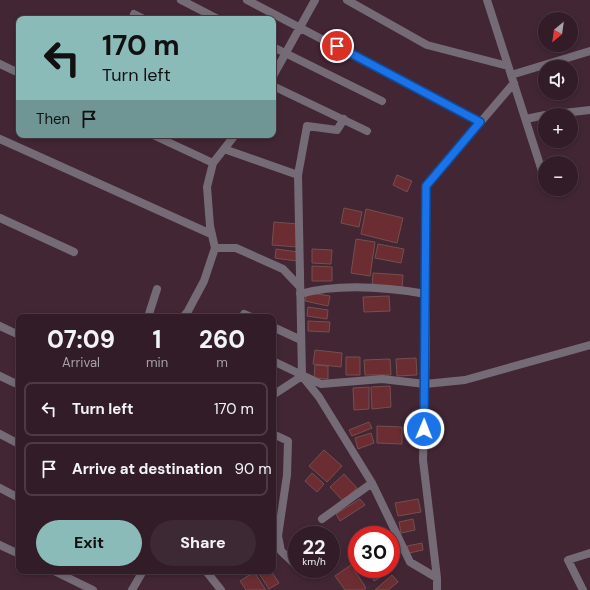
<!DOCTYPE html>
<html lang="en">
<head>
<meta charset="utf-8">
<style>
  :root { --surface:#321c27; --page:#3d2933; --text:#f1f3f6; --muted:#a8a1a7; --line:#4d3a44; --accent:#8bbbb9 }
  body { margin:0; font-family:"DM Sans",sans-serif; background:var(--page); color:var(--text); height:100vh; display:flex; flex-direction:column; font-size:15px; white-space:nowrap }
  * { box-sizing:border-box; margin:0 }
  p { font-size:13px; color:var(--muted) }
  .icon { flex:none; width:22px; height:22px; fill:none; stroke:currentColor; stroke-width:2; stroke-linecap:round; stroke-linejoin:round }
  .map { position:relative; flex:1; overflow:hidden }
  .sheet { position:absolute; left:16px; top:314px; width:260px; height:260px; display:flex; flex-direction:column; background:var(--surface); border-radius:8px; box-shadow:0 2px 6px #0003,0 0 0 1px var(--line) }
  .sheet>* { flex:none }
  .hud { position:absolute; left:16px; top:16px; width:260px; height:122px; border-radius:8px; box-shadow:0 2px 6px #0003,0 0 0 1px var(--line); background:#8bbbb9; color:#111; overflow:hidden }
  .needle { width:26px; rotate:209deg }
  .controls { position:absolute; left:538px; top:12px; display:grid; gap:8px }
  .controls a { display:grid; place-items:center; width:40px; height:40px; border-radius:50%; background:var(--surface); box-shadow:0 2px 6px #0003,0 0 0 1px var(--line); font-size:20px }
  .speed { position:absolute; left:288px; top:526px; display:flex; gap:8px; font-size:20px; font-weight:700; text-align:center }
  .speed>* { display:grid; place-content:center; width:52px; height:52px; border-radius:50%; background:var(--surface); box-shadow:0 2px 6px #0003,0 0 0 1px var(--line); line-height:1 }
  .speed small { font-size:10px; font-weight:400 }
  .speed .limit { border:6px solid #d22; background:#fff; color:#111 }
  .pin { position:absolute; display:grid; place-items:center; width:34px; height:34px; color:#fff; margin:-17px; border:2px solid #fff; border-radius:50%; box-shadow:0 1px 4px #0007 }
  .me { position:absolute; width:44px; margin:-22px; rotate:1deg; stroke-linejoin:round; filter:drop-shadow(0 0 3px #0008) }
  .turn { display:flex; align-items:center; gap:14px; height:84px; padding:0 20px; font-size:18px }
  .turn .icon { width:52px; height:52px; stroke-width:2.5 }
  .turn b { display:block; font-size:28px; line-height:34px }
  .then { display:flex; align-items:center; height:38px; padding:0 20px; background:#0003; gap:8px; font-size:15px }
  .eta { display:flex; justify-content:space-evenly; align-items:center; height:68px; text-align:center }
  .eta b { font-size:24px; font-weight:800; line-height:28px }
  .button { display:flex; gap:8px; margin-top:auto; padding:8px 20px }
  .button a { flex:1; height:46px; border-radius:24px; background:var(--accent); color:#111; font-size:16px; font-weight:800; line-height:46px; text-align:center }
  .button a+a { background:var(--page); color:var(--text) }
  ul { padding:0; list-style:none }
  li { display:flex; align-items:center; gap:12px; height:54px; margin:0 8px 6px; padding:0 12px; border:2px solid var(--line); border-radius:8px }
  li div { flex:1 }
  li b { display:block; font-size:15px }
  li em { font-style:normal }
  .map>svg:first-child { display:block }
  .building { fill:#6b2d31; stroke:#735050 }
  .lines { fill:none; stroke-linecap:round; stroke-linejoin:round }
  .minor { stroke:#756b77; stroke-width:8 }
  .route-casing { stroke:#114b97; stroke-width:10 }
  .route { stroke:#1a73e8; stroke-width:7 }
</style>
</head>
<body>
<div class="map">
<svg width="590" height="590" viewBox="0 0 590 590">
  <rect width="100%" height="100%" fill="#422634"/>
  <!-- building -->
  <path class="building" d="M 397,175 L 412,181 L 407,192 L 393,185 Z
    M 344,208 L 362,212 L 359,227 L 341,223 Z
    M 366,209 L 403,218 L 397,243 L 361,234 Z
    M 274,222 L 298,224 L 297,247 L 272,245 Z
    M 356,239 L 375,242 L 370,276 L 351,273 Z
    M 378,244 L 404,249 L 401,263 L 375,258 Z
    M 276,249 L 298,252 L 297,261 L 275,258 Z
    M 312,249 L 332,250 L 331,264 L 312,263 Z
    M 312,266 L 332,267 L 332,281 L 312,281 Z
    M 373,273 L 403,275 L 402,288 L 372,286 Z
    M 307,292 L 330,296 L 328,306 L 305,301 Z
    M 389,296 L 390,311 L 364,312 L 363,297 Z
    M 308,307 L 328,310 L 327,319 L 307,316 Z
    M 308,321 L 330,322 L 329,332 L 308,331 Z
    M 315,350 L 342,353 L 341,367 L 313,364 Z
    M 346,357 L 360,357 L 360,375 L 346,375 Z
    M 416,358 L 417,375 L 397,376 L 396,359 Z
    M 390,359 L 391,375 L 365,375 L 364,360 Z
    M 315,365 L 328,366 L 328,379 L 314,378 Z
    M 390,386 L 391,407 L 372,409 L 371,387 Z
    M 369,387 L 369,409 L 354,410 L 353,388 Z
    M 369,422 L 372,428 L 352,436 L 349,430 Z
    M 377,426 L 402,427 L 402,444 L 377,443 Z
    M 371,433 L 374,443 L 358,449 L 355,438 Z
    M 324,450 L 342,466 L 327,482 L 309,466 Z
    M 312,473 L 324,484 L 317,492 L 305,481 Z
    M 344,474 L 357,488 L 343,501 L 330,487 Z
    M 360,499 L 365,505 L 340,521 L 336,514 Z
    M 418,499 L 421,512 L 398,516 L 395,503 Z
    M 413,519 L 415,530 L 401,533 L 399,522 Z
    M 422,543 L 423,550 L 409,553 L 407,546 Z
    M 351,565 L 366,588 L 363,590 L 345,590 L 335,576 Z
    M 391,567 L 393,570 L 374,581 L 367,569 L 391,569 Z
    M 259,571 L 271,571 L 279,583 L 269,589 L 258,572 Z
    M 254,572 L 266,590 L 246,590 L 240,581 Z
    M 392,575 L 398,582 L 388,590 L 375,590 Z"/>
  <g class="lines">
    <!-- minor -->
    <path class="minor" d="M 181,0 L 218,19
      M 247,0 L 480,122
      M 347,0 L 427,45 L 508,66
      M 487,0 L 542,171
      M 134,14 L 144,19
      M 273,47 L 382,101
      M 0,64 L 19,73
      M 511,75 L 590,51
      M 273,76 L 315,0
      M 273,86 L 367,131
      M 547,115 L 590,110
      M 526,119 L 545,115
      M 153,135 L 213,163
      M 0,139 L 211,234
      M 224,149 L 298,175 L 307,126 L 337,130 L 344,119
      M 298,175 L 302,376 L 319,397 L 372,483 L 410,562 L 437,578 L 423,460 L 426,347 L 426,186 L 514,83
      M 0,218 L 74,252
      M 215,248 L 236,248 L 283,269 L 300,287
      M 300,294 C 340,283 385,287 426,294
      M 244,314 L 251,317
      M 148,317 L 157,289
      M 183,317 L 188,311 L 204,281 L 215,248 L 210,226 L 207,187 L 213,163 L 235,135
      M 0,326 L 19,335
      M 273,327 L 301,340
      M 273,361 L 321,384 L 382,379 L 425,384 L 465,380 L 590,345
      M 0,376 L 19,385
      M 273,395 L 302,376
      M 0,434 L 19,444
      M 273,434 L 288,441 L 287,475 L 278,536 L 281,551 L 297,566
      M 0,488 L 19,498
      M 322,519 L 372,483
      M 0,545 L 19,554
      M 300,569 L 305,573
      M 54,571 L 93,590
      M 206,571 L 221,590
      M 437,578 L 437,590
      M 132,590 L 143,571
      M 583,590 L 568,560 L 590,553"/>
  </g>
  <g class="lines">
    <!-- route casing -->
    <g class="route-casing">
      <path id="route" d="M 337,46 L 480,122 L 426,186 L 424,429"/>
    </g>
    <!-- route -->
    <use href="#route" class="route"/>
  </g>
</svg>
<div class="controls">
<a><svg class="needle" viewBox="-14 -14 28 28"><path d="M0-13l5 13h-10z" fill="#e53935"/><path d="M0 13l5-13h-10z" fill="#a8a1a7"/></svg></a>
<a><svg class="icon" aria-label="sound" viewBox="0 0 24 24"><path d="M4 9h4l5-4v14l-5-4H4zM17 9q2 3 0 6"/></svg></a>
<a>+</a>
<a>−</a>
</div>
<div class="speed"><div>22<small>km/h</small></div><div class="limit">30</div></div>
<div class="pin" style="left:337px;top:46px;background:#d93025"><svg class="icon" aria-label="arrive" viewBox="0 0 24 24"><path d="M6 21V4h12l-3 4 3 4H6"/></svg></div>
<svg class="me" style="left:424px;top:429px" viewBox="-20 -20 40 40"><circle r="17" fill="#1a73e8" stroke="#fff" stroke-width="3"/><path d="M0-11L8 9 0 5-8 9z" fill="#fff"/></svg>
<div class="hud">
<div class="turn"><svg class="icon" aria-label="left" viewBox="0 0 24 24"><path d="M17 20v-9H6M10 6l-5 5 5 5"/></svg><div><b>170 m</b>Turn left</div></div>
<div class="then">Then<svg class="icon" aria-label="arrive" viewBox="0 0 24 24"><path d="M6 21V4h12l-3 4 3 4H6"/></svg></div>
</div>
<section class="sheet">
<div class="eta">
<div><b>07:09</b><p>Arrival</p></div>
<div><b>1</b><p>min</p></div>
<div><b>260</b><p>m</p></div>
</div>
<ul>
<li><svg class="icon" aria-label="left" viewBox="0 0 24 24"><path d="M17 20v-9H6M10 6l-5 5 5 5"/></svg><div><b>Turn left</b></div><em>170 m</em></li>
<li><svg class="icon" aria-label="arrive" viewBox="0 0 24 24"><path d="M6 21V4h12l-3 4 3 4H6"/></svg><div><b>Arrive at destination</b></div><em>90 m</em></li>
</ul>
<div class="button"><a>Exit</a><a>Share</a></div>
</section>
</div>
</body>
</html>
